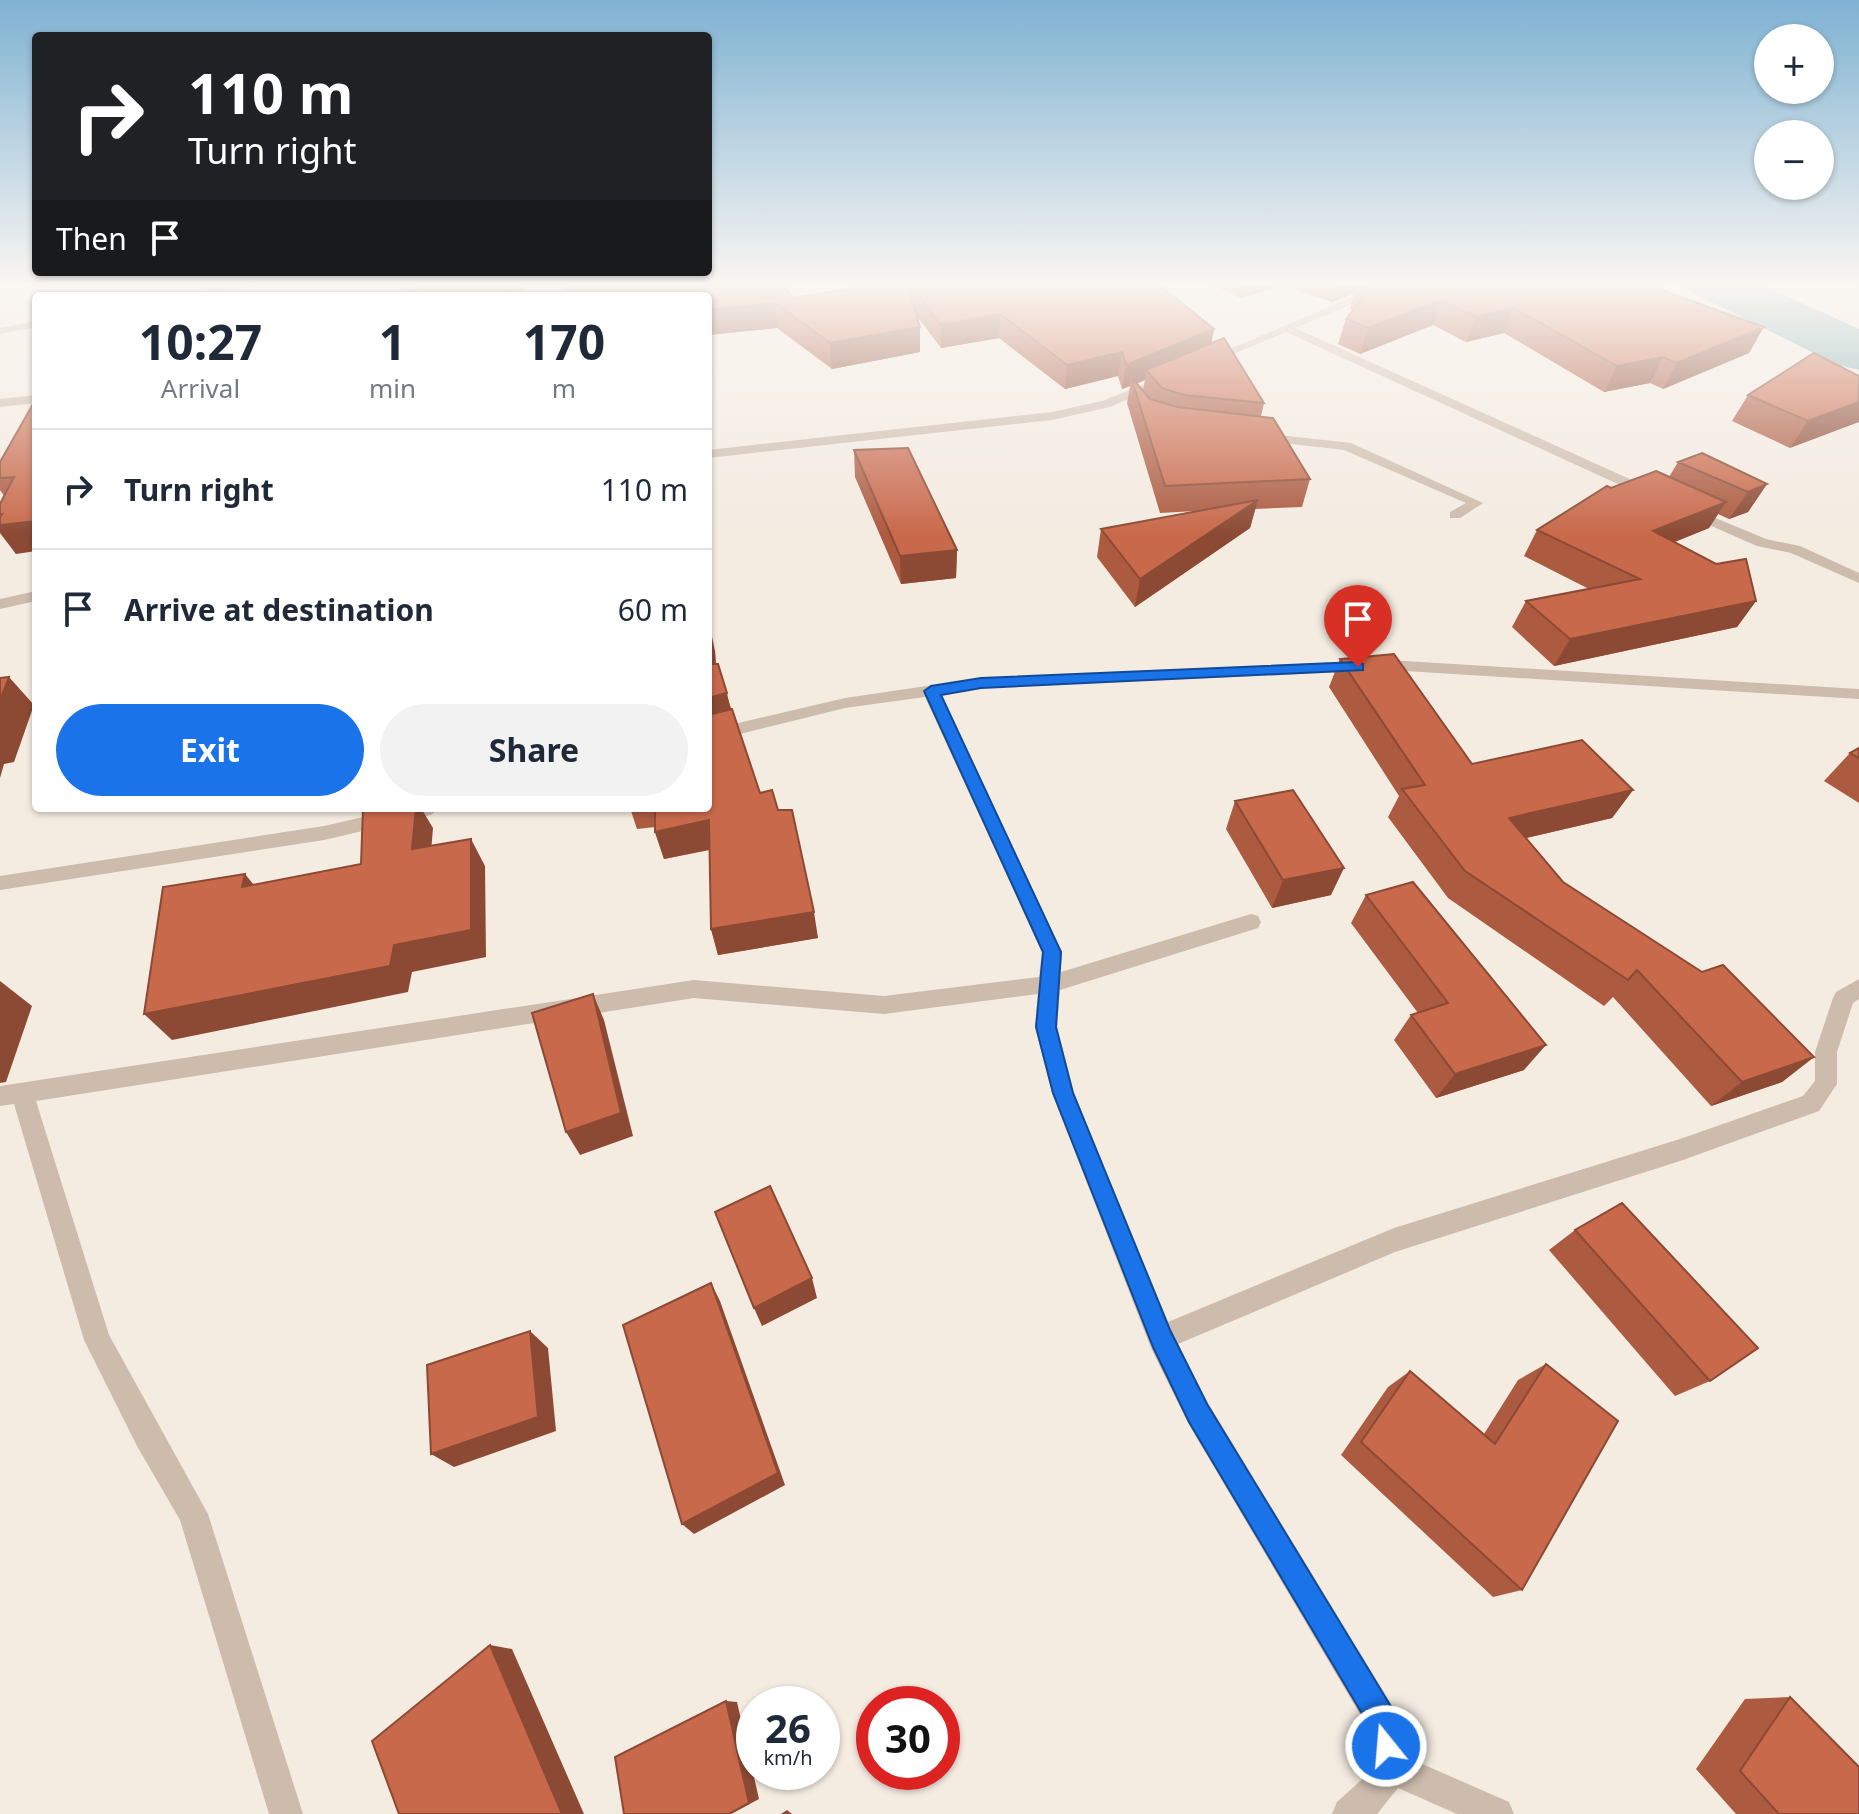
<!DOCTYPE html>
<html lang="en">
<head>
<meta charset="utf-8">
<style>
  :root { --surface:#fff; --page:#f2f2f3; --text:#1f2937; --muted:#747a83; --line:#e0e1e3; --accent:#1a73e8 }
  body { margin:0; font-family:"Noto Sans",sans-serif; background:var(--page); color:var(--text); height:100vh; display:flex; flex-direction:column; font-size:30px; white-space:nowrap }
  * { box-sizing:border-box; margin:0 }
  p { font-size:26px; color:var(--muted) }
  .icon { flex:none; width:44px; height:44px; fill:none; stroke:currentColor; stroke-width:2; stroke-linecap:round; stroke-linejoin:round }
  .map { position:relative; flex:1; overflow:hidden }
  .details { position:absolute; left:32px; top:292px; width:680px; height:520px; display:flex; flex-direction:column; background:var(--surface); border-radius:8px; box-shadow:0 2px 6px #0004 }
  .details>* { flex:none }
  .guide { position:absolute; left:32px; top:32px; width:680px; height:244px; border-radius:8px; box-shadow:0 2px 6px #0004; background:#202124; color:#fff; overflow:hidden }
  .fabs { position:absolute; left:1754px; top:24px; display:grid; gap:16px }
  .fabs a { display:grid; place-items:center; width:80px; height:80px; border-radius:50%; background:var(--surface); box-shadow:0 2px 6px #0004; font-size:40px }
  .speed { position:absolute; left:736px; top:1686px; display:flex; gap:16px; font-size:40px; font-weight:700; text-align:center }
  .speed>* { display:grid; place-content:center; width:104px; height:104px; border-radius:50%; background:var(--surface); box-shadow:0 2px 6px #0004; line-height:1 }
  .speed small { font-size:20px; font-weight:400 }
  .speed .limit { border:12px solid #d22; background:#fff; color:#111 }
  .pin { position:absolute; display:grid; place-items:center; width:68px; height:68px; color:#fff; margin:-82px -34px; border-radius:50% 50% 50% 0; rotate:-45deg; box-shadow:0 0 8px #0007 }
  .pin .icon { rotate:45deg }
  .me { position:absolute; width:88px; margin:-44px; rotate:343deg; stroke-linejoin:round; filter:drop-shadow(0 0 6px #0008) }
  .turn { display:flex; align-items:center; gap:28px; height:168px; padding:0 24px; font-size:36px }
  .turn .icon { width:104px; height:104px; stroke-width:2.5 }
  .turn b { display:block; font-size:56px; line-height:68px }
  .then { display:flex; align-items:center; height:76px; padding:0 24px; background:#0003; gap:16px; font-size:30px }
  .eta { display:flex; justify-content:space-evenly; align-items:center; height:136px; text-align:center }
  .eta b { font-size:48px; font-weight:700; line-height:56px }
  .primary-button { display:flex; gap:16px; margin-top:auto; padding:16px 24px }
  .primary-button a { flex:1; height:92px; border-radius:48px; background:var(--accent); color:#fff; font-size:32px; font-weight:700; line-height:92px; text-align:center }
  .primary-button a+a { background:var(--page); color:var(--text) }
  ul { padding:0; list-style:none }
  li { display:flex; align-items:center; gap:24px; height:120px; padding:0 24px; border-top:2px solid var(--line) }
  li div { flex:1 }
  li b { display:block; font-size:30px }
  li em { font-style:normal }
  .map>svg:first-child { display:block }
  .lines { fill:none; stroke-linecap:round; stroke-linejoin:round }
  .river { fill:#7fb0b2; fill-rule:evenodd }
  .minor { fill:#cdbbac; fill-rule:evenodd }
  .wall { fill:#ac5a40; fill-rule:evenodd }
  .shaded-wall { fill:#8c4a34 }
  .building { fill:#c8694b; stroke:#8c4a34; stroke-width:2 }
  .route { fill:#1a73e8; stroke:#114b97; stroke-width:2 }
</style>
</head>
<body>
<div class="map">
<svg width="1859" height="1814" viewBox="0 0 1859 1814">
  <rect width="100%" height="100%" fill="#f4ebe1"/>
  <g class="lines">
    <!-- river -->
    <path class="river" d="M 1683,281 L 1754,281 L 1859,329 L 1859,370 L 1838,365 L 1691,292 Z"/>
    <!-- minor -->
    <path class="minor" d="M 252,281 L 274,281 L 204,296 L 182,296 Z
      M 1381,281 L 1391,281 L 1384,291 L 1295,328 L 1654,490 L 1654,496 L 1644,496 L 1286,332 L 1212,363 L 1202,361 L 1376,287 Z
      M 1850,281 L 1859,281 L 1859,287 Z
      M 36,321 L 36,327 L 0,334 L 0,328 Z
      M 1168,375 L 1174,378 L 1172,380 L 1110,407 L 1052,420 L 708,458 L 708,450 L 1052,412 L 1102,401 Z
      M 36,395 L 36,403 L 0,407 L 0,399 Z
      M 1260,433 L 1351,443 L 1483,503 L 1460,518 L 1450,518 L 1450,512 L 1466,503 L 1344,450 L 1256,440 L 1254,437 Z
      M 1689,507 L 1766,539 L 1800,546 L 1859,573 L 1859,583 L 1791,553 L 1757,546 L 1684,514 L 1682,511 Z
      M 36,591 L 36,601 L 0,609 L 0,599 Z
      M 1389,660 L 1859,689 L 1859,699 L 1389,670 L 981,688 L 941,694 L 1062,952 L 1061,972 L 1251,914 L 1258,916 L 1261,922 L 1258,928 L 1060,990 L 1057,1027 L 1074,1093 L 1168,1322 L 1394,1228 L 1680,1139 L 1803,1096 L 1815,1081 L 1815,1052 L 1833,998 L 1836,992 L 1859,979 L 1859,999 L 1853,1003 L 1837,1052 L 1837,1084 L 1819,1111 L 1680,1161 L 1395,1252 L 1178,1344 L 1208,1403 L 1396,1712 L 1401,1724 L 1404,1756 L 1509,1802 L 1514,1814 L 1457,1814 L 1398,1788 L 1377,1814 L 1332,1814 L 1337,1802 L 1369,1773 L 1368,1728 L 1188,1423 L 1151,1348 L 1052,1093 L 1035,1027 L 1038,994 L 884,1014 L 694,998 L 36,1101 L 109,1335 L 208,1514 L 303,1814 L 269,1814 L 180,1520 L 137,1446 L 84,1340 L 14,1104 L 0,1106 L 0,1086 L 694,980 L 884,996 L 1039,977 L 1042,952 L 925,697 L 845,708 L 708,742 L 708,730 L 845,698 L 981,678 Z
      M 402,808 L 440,808 L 431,815 L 324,840 L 0,890 L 0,876 L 324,826 Z"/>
  </g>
  <!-- wall -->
  <path class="wall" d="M 560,281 L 780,281 L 794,298 L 897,281 L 1154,281 L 1214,329 L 1211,344 L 1264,403 L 1261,416 L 1310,479 L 1302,507 L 1255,509 L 1250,528 L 1135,607 L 1097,557 L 1101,529 L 1196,511 L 1160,513 L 1127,403 L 1130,386 L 1122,389 L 1118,376 L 1065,389 L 999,338 L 941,348 L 916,315 L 920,327 L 920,352 L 832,369 L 777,328 L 708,335 L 708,296 L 569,296 ZM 1145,380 L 1143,390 L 1137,383 Z
    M 1203,281 L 1637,281 L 1749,353 L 1663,389 L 1650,383 L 1604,392 L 1504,333 L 1466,342 L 1433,325 L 1360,354 L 1338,344 L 1346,319 L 1353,310 L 1350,309 L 1354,293 L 1332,302 L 1283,285 L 1241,298 Z
    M 1859,376 L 1790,448 L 1732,421 L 1748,395 Z
    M 33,404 L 16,554 L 0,525 L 0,504 L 4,496 L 0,490 L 0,462 Z
    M 854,450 L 957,550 L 956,578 L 901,584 L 855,477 Z
    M 1678,462 L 1767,484 L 1748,512 L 1729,519 L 1718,514 L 1709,528 L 1674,542 L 1756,601 L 1737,627 L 1554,666 L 1512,627 L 1526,601 L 1589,589 L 1524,556 L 1537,530 L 1611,488 L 1669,477 Z
    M 715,651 L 716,664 L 760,793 L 818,938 L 718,955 L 711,929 L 710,850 L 664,859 L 655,832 L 655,827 L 637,829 L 630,808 L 708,808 Z
    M 1340,659 L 1472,764 L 1633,790 L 1612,818 L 1526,838 L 1563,882 L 1814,1057 L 1782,1082 L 1711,1106 L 1613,997 L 1604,1006 L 1448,898 L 1388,817 L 1399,796 L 1329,687 Z
    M 1859,748 L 1859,803 L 1824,781 L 1850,753 Z
    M 1235,801 L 1331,895 L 1272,908 L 1226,829 Z
    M 1366,895 L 1524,1070 L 1436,1098 L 1394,1040 L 1411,1015 L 1418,1013 L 1351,923 Z
    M 1575,1230 L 1710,1381 L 1675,1396 L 1549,1250 Z
    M 1546,1364 L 1522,1590 L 1493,1597 L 1341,1455 L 1388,1387 L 1410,1371 L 1484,1434 L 1518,1380 Z
    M 1790,1697 L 1859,1814 L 1736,1814 L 1696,1769 L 1745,1699 Z"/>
  <!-- shaded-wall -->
  <path class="shaded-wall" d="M 1245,281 L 1284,281 L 1283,285 L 1241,298 Z
    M 1338,281 L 1378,281 L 1357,284 L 1354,293 L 1332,302 Z
    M 1442,300 L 1433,325 L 1360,354 L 1368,328 Z
    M 775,303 L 777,328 L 708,335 L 708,310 Z
    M 1514,308 L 1504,333 L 1466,342 L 1476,317 Z
    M 1000,314 L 999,338 L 941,348 L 941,325 Z
    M 920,327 L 920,352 L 832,369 L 830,343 Z
    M 1764,327 L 1749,353 L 1663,389 L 1677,363 Z
    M 1214,329 L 1209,353 L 1146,370 L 1145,380 L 1134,385 L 1131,377 L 1130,386 L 1122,389 L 1126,365 Z
    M 1122,352 L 1118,376 L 1065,389 L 1067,365 Z
    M 1663,357 L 1650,383 L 1604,392 L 1617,366 Z
    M 1859,402 L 1859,422 L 1790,448 L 1808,421 Z
    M 1767,484 L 1748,512 L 1729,519 L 1748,492 Z
    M 1258,500 L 1250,528 L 1135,607 L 1140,579 Z
    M 1726,502 L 1709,528 L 1638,557 L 1653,531 Z
    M 36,521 L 36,551 L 16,554 L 0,533 L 0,525 Z
    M 957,550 L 956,578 L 901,584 L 900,556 Z
    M 1756,601 L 1737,627 L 1554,666 L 1570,639 Z
    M 709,622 L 715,651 L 717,693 L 711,664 Z
    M 9,677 L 34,705 L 14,762 L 4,764 L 0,778 L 0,700 Z
    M 727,693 L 733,721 L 708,728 L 708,698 Z
    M 1633,790 L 1612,818 L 1492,846 L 1509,818 Z
    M 414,808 L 421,808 L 433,828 L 429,877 L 412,849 Z
    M 709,820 L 716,848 L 664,859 L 655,832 Z
    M 471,839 L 485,866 L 486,957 L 412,972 L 408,992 L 172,1040 L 144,1014 L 394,945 Z
    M 1344,868 L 1331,895 L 1272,908 L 1283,880 Z
    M 245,874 L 267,901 L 242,887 Z
    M 814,912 L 818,938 L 718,955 L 711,929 Z
    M 0,981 L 32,1006 L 6,1082 L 0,1083 Z
    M 593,994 L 604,1020 L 633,1136 L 580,1155 L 566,1132 Z
    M 1546,1045 L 1524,1070 L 1436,1098 L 1455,1074 Z
    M 1814,1057 L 1782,1082 L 1711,1106 L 1742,1082 Z
    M 812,1278 L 817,1298 L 762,1326 L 754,1308 Z
    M 711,1283 L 720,1301 L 785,1485 L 694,1534 L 682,1524 Z
    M 530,1331 L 548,1348 L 556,1431 L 454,1467 L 431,1454 Z
    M 490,1645 L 512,1649 L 584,1814 L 562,1814 Z
    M 726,1701 L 737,1702 L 759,1799 L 731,1814 L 729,1814 Z
    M 787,1810 L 792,1814 L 781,1814 Z"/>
  <!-- building -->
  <path class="building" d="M 432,281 L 437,281 L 441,285 L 457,281 L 517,281 L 523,296 L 396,296 Z
    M 570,281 L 780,281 L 794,298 L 897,281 L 906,281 L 920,327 L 830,343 L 775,303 L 708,310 L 708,296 L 581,296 Z
    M 907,281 L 1154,281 L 1214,329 L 1126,365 L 1122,352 L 1067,365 L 1000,314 L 941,325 Z
    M 1365,281 L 1637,281 L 1764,327 L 1677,363 L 1663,357 L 1617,366 L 1514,308 L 1476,317 L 1442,300 L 1368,328 L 1346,319 L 1370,289 L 1357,284 Z
    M 1224,338 L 1264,403 L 1184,395 L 1162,388 L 1146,370 Z
    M 1814,353 L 1859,376 L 1859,402 L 1808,421 L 1748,395 Z
    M 1131,377 L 1150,399 L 1177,407 L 1273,418 L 1310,479 L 1165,486 Z
    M 36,403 L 36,521 L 0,525 L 0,517 L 2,514 L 0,514 L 0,504 L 14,477 L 0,478 L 0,462 L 33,404 Z
    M 908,448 L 957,550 L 900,556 L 854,450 Z
    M 1702,453 L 1767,484 L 1748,492 L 1678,462 Z
    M 1656,471 L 1726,502 L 1653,531 L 1716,564 L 1746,559 L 1756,601 L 1570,639 L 1526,601 L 1640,579 L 1537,530 L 1607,486 L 1611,488 Z
    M 1258,500 L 1140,579 L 1101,529 Z
    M 708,622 L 709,622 L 711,664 L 718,664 L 727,693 L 708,698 Z
    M 1394,654 L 1472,764 L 1582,740 L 1633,790 L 1509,818 L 1563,882 L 1702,972 L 1723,965 L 1814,1057 L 1742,1082 L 1637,970 L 1628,980 L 1465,871 L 1402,789 L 1425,785 L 1340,659 Z
    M 9,677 L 0,700 L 0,678 Z
    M 732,709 L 760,793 L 772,790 L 778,810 L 792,810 L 814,912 L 711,929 L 709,820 L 655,832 L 655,808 L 708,808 L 708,715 Z
    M 1859,748 L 1859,758 L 1850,753 Z
    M 1293,790 L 1344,868 L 1283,880 L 1235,801 Z
    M 363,808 L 416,808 L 412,849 L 471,839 L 471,930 L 394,945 L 390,966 L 144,1014 L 163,887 L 245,874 L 242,887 L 361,864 Z
    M 1413,882 L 1546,1045 L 1455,1074 L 1411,1015 L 1448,1003 L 1366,895 Z
    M 593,994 L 621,1113 L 566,1132 L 532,1013 Z
    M 770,1186 L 812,1278 L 754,1308 L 715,1212 Z
    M 1622,1203 L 1758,1348 L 1710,1381 L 1575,1230 Z
    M 711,1283 L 778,1473 L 682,1524 L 623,1325 Z
    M 530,1331 L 538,1417 L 431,1454 L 427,1365 Z
    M 1546,1364 L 1618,1421 L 1522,1590 L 1361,1442 L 1410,1371 L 1495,1444 Z
    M 490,1645 L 562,1814 L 399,1814 L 372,1741 Z
    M 1790,1697 L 1859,1767 L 1859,1814 L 1779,1814 L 1740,1771 Z
    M 726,1701 L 749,1803 L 729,1814 L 624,1814 L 615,1757 Z"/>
  <!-- sky -->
  <linearGradient id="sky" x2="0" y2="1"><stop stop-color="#7eb2d2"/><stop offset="0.53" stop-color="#faf6f2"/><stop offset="1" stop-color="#faf6f2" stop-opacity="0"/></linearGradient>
  <rect width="1859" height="535" fill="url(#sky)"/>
  <!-- route -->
  <path class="route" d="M 1358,662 L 1363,664 L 1363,670 L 981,688 L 941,695 L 1061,952 L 1056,1027 L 1073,1093 L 1170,1330 L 1207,1404 L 1395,1713 L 1402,1746 L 1397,1756 L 1386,1761 L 1376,1756 L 1370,1727 L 1189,1422 L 1153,1347 L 1053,1093 L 1036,1027 L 1043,952 L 924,691 L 931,686 L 981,678 Z"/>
</svg>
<div class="fabs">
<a>+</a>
<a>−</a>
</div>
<div class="speed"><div>26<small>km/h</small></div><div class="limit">30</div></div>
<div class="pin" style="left:1358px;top:667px;background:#d93025"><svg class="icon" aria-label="arrive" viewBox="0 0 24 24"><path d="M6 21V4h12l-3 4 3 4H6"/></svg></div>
<svg class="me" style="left:1386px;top:1746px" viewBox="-20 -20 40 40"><circle r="17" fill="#1a73e8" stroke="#fff" stroke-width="3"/><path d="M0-11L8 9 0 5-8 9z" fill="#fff"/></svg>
<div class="guide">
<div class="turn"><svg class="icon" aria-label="right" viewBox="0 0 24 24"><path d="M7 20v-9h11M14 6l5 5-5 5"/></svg><div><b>110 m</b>Turn right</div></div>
<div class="then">Then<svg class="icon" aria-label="arrive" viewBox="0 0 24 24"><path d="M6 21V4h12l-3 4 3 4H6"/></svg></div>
</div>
<section class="details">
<div class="eta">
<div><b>10:27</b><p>Arrival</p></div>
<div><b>1</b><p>min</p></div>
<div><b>170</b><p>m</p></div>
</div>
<ul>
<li><svg class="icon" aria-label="right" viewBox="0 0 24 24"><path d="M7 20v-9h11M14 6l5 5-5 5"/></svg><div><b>Turn right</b></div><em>110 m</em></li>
<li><svg class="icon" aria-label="arrive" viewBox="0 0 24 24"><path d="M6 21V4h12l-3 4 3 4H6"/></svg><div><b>Arrive at destination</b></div><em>60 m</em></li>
</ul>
<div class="primary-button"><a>Exit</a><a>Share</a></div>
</section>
</div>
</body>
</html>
